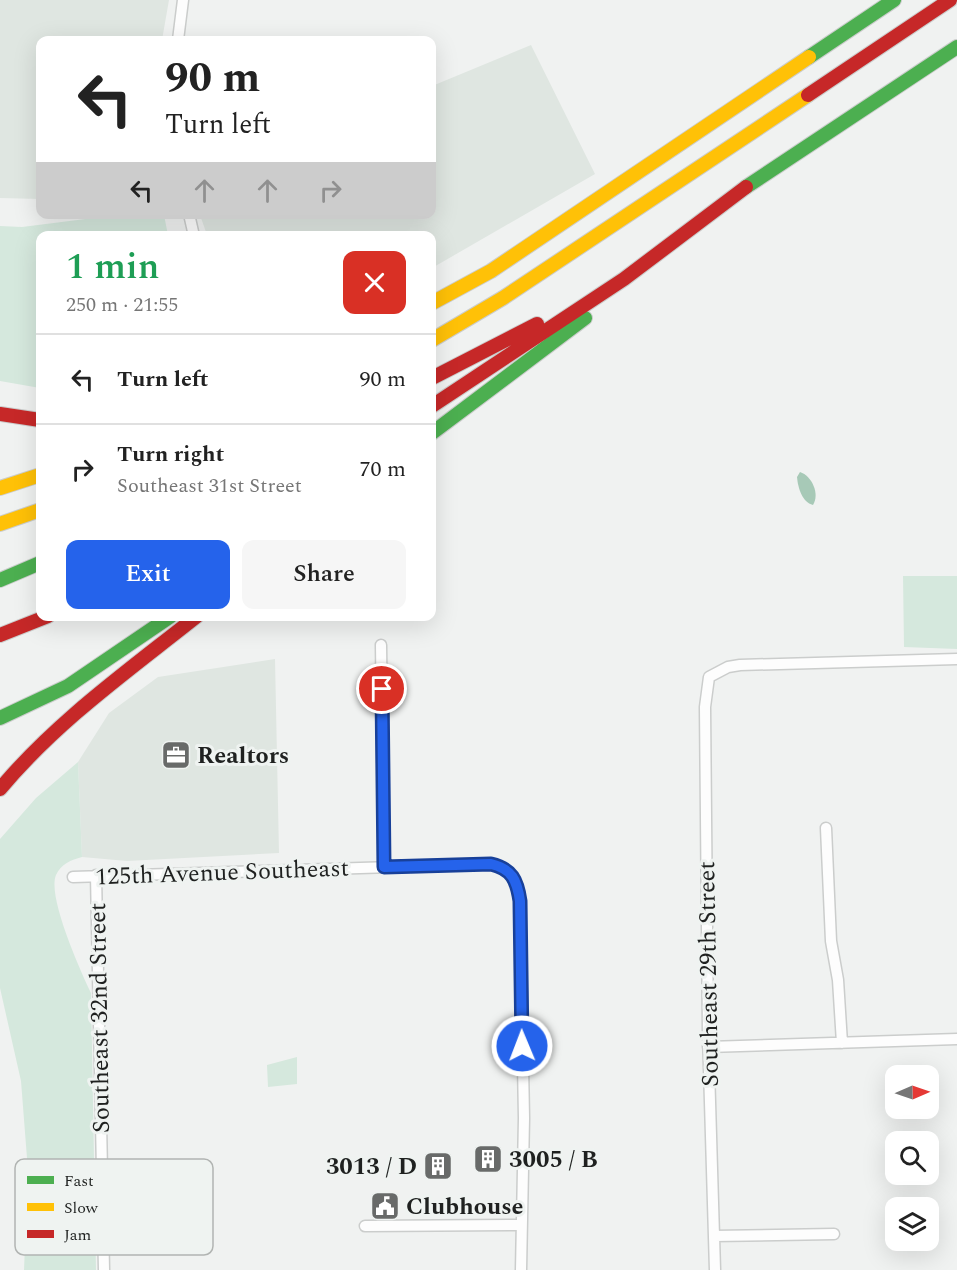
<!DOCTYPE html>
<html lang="en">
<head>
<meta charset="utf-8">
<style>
  :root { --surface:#fff; --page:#f6f6f6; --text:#222; --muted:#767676; --line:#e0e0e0; --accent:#2563eb }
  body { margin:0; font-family:Spectral,serif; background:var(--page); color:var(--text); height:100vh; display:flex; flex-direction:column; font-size:22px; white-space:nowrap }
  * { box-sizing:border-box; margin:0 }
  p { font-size:20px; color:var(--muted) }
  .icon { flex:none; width:33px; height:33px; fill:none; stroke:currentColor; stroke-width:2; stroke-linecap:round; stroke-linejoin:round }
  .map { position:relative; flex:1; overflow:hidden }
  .details { position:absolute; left:36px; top:231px; width:400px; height:390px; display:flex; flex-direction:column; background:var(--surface); border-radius:12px; box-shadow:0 6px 24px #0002 }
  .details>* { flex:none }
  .banner { position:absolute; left:36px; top:36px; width:400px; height:183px; border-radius:12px; box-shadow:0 6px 24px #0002; background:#fff; color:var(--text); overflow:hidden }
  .needle { width:39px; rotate:88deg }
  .tools { position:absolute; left:885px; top:1065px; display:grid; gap:12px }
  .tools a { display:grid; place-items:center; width:54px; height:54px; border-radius:12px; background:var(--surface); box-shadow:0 6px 24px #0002; font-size:30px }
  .pin { position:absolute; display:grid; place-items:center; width:51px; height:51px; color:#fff; margin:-26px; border:3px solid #fff; border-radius:50%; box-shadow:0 2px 6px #0007 }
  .me { position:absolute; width:66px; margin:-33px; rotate:359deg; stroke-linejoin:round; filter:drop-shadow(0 0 4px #0008) }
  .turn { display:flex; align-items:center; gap:21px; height:126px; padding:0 30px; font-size:27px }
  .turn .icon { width:78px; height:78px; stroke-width:2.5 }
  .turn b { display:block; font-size:42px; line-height:51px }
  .lanes { display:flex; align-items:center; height:57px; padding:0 30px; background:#0003; justify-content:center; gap:30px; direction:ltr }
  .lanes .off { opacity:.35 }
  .round { display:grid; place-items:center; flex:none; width:63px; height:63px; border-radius:12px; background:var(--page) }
  .headline { display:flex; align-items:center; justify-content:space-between; height:102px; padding:0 30px }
  h1 { font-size:36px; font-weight:600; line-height:45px; color:#1e9e55 }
  .button { display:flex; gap:12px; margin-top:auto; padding:12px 30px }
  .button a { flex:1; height:69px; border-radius:12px; background:var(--accent); color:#fff; font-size:24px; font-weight:600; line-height:69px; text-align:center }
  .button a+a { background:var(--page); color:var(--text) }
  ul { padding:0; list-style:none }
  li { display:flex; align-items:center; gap:18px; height:90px; padding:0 30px; border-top:2px solid var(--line) }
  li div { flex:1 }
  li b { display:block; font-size:22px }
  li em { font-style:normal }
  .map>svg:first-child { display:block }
  .built { fill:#dfe6e1 }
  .green { fill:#d5e8dd }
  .water { fill:#a7c9b7 }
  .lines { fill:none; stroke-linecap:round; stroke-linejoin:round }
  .street-casing { stroke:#cbcdcc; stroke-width:13 }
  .fast-casing { stroke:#cbcdcc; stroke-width:16 }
  .slow-casing { stroke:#cbcdcc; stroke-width:16 }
  .jam-casing { stroke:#cbcdcc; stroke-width:16 }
  .street { stroke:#fdfdfd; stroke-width:10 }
  .fast { stroke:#4caf50; stroke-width:14 }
  .slow { stroke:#ffc107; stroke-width:14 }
  .jam { stroke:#c62828; stroke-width:14 }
  .route-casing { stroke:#184099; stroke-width:15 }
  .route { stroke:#2563eb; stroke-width:10 }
  .labels { text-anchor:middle; stroke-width:6; stroke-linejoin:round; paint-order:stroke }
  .poi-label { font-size:24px; font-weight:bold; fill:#1f2120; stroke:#eff3f1; text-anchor:start }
  .street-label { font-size:24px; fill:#1f2120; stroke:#eff3f1 }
  .key { fill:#eff3f1; stroke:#b1b4b2; stroke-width:1.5 }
  .key-label { font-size:16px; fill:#1f2120 }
</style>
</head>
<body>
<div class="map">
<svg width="957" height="1270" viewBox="0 0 957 1270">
  <rect width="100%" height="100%" fill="#f0f2f1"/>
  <!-- built -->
  <path class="built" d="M 0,0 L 169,0 L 162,40 L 40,40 L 40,199 L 0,198 Z
    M 198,37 L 348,37 L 368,40 L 197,40 Z
    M 531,45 L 595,174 L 432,268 L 432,236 L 207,235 L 200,215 L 432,214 L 432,86 Z
    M 275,659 L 279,853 L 127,861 L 82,857 L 78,762 L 109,713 L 158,677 Z"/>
  <!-- green -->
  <path class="green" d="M 125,214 L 164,215 L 168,235 L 40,236 L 40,388 L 0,381 L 0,226 L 22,227 Z
    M 903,576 L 957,576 L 957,649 L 904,647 Z
    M 78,762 L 82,857 C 71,860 61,864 56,875 C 47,896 80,970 91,993 L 96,1270 L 24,1270 L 28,1171 L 21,1081 L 0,988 L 0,839 L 36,798 Z
    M 297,1057 L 297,1084 L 268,1087 L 267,1065 Z"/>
  <!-- water -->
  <path class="water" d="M 800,472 C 812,476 820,494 813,505 C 802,502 798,488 797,477 Z"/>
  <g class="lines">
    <!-- street casing -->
    <g class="street-casing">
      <path id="street" d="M 178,40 L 183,0
        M 189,214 L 194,236
        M 381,645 L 384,867
        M 826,828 L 831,941 L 838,980 L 842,1043
        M 96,875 L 104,1270
        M 73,877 L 491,864 C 512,870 517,880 520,901 L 524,1118 L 521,1270
        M 708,1047 L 957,1039
        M 365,1226 L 520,1225
        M 714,1236 L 834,1234
        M 715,1270 L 708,1035 L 705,707 L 709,677 L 728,667 L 740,665 L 957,659"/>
    </g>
    <!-- fast casing -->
    <g class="fast-casing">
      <path id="fast" d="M 809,57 L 894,0
        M 746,187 L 957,47
        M 432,433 L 585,318
        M 0,580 L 40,563
        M 0,718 L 68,686 L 171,616"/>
    </g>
    <!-- slow casing -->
    <g class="slow-casing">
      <path id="slow" d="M 432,303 L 491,271 L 809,57
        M 432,340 L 503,298 L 808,95
        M 0,488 L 40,475
        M 0,524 L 40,510"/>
    </g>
    <!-- jam casing -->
    <g class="jam-casing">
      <path id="jam" d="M 808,95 L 950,0
        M 432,378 L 537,324
        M 432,406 L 624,279 L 746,187
        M 0,414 L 40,420
        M 0,635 L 48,616
        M 0,789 C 57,721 128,671 197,616"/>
    </g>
    <!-- street -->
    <use href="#street" class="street"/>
    <!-- fast -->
    <use href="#fast" class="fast"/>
    <!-- slow -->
    <use href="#slow" class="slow"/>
    <!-- jam -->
    <use href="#jam" class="jam"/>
  </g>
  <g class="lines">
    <!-- route casing -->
    <g class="route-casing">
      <path id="route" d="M 382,689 L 384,867 L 491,864 C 512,869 517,880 520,901 L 522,1046"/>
    </g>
    <!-- route -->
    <use href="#route" class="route"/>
  </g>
  <!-- icons -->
  <defs>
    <g id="office-square" transform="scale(1.5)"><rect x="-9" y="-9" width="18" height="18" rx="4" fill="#686a69" stroke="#eff3f1"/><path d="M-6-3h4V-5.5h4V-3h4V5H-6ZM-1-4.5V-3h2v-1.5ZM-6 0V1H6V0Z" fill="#fff"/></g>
    <g id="building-square" transform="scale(1.5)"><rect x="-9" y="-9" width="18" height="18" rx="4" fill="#686a69" stroke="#eff3f1"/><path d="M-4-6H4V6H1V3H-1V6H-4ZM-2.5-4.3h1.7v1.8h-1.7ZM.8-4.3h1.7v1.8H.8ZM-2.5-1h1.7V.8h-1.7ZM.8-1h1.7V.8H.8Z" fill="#fff"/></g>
    <g id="civic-square" transform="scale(1.5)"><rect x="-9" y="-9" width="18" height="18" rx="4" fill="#686a69" stroke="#eff3f1"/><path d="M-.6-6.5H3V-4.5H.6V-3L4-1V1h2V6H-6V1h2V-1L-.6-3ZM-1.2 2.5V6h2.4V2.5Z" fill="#fff"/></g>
  </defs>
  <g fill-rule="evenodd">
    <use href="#office-square" x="176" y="755"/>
    <use href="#building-square" x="488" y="1159"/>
    <use href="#building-square" x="438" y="1166"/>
    <use href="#civic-square" x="385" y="1206"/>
  </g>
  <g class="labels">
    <!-- poi labels -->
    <g class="poi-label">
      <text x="197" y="763">Realtors</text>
      <text x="509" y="1167">3005 / B</text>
      <text x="417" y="1174" text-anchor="end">3013 / D</text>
      <text x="406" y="1214">Clubhouse</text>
    </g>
    <!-- street labels -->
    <g class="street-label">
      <text transform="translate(222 872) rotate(-2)" y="8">125th Avenue Southeast</text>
      <text transform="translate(708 974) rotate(-91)" y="8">Southeast 29th Street</text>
      <text transform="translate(99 1018) rotate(-91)" y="8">Southeast 32nd Street</text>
    </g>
  </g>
  <!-- legend -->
  <rect x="15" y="1159" width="198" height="96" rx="9" class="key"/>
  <rect x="27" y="1176" width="27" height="8" fill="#4caf50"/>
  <rect x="27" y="1203" width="27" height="8" fill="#ffc107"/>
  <rect x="27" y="1230" width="27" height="8" fill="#c62828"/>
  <g class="key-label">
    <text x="64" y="1186">Fast</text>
    <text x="64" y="1213">Slow</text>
    <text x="64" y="1240">Jam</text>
  </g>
</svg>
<div class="tools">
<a><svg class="needle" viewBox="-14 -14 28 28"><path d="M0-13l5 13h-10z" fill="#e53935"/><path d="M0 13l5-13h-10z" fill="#767676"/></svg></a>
<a><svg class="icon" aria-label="search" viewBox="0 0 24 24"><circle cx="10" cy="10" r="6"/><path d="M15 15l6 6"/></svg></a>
<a><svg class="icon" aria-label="layers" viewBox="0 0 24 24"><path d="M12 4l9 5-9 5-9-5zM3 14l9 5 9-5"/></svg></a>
</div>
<div class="pin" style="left:382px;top:689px;background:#d93025"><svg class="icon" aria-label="arrive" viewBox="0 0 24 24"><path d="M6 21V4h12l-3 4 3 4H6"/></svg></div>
<svg class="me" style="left:522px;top:1046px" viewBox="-20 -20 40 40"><circle r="17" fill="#2563eb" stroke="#fff" stroke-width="3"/><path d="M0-11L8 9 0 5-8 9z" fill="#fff"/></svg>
<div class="banner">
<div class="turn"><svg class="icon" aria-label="left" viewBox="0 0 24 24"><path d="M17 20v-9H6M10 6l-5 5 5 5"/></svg><div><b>90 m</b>Turn left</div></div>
<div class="lanes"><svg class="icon" aria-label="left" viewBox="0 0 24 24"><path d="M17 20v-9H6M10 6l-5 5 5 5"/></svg><svg class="icon off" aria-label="ahead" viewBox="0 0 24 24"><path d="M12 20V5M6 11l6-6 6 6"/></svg><svg class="icon off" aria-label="ahead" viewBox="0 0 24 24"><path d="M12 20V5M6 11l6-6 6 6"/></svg><svg class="icon off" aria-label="right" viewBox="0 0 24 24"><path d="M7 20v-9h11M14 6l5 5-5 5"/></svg></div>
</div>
<section class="details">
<div class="headline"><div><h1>1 min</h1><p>250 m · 21:55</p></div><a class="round" style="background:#d93025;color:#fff"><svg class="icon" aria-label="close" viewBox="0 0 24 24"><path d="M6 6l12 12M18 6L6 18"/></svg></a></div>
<ul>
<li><svg class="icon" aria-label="left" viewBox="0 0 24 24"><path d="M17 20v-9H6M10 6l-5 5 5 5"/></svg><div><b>Turn left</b></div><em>90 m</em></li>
<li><svg class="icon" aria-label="right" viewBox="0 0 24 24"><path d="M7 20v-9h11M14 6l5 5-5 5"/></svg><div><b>Turn right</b><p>Southeast 31st Street</p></div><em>70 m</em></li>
</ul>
<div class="button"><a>Exit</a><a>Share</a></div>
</section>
</div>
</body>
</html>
